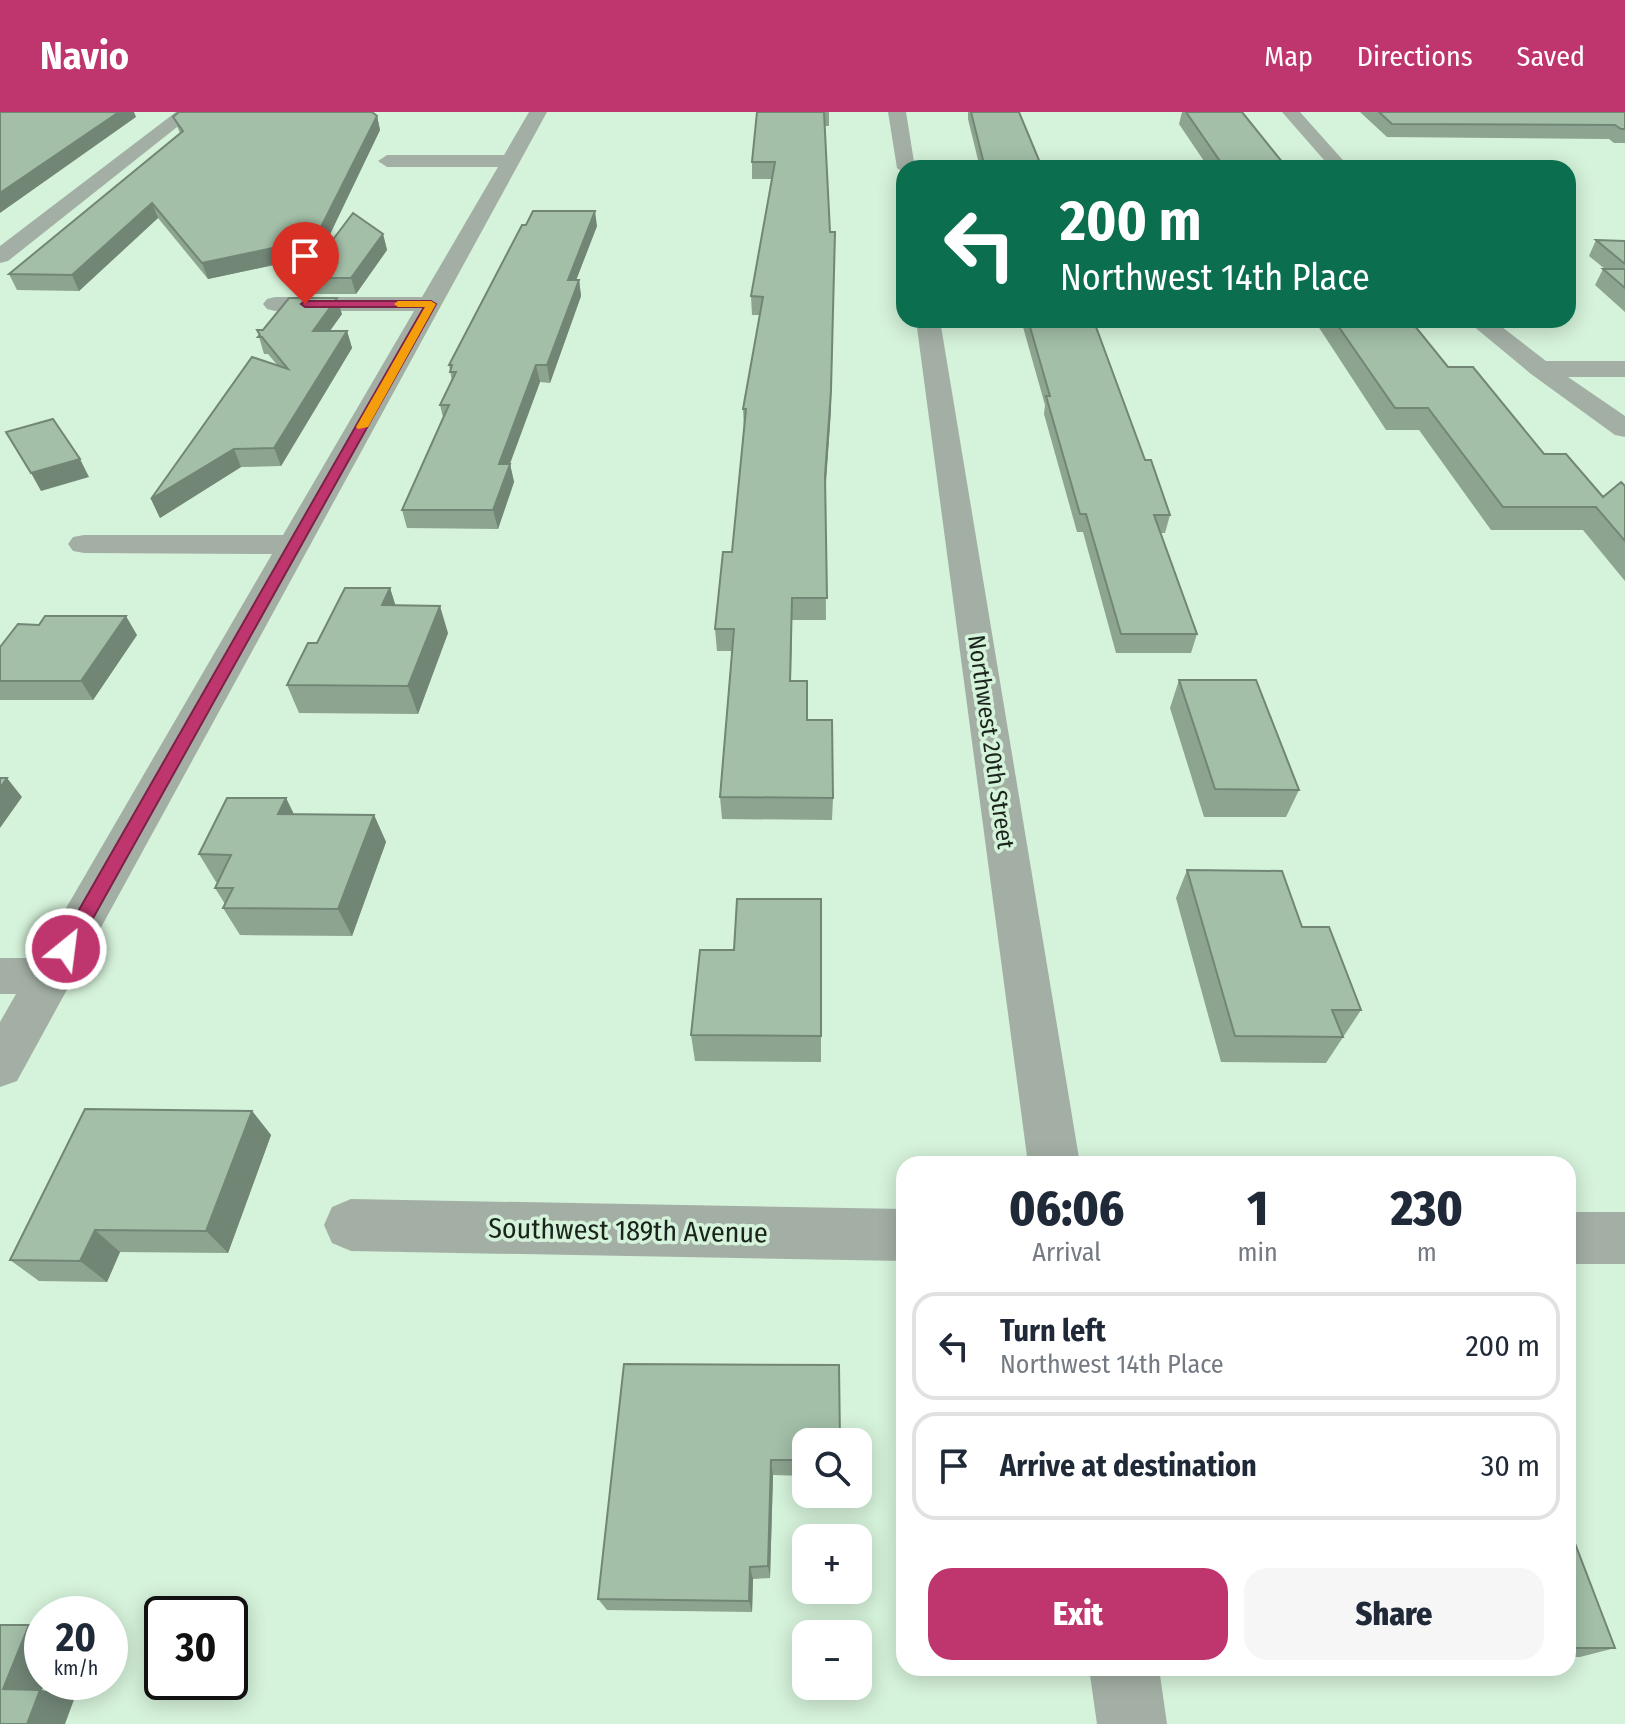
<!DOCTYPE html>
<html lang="en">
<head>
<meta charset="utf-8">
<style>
  :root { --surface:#fff; --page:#f6f6f7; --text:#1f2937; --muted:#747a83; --line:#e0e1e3; --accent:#bf356d }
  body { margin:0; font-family:"Fira Sans Condensed",sans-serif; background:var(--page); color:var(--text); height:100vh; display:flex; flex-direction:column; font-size:30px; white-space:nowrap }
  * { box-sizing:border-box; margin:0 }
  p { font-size:26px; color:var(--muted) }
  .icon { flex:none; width:44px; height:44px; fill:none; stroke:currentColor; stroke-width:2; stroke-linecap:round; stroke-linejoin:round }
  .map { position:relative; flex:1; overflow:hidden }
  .details { position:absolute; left:896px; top:1044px; width:680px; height:520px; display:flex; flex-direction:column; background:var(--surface); border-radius:24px; box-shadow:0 4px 20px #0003 }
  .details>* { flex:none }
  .top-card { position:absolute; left:896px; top:48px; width:680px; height:168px; border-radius:24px; box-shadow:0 4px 20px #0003; background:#0b6e4f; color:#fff; overflow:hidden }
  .fabs { position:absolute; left:792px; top:1316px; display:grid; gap:16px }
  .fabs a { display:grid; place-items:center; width:80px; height:80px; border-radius:16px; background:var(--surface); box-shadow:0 4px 20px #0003; font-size:40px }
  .speed { position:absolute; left:24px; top:1484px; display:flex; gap:16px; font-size:40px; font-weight:700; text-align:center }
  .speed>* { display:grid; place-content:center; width:104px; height:104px; border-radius:50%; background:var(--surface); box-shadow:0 4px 20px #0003; line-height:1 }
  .speed small { font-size:20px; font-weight:400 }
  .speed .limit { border:4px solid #111; border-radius:12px; background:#fff; color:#111 }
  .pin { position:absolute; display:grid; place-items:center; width:68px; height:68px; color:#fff; margin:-82px -34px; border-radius:50% 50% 50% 0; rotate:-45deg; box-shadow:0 0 8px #0007 }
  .pin .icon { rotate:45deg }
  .me { position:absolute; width:88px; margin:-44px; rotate:29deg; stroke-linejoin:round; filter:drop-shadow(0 0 6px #0008) }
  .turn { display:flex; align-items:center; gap:28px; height:168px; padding:0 32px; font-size:36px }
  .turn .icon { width:104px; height:104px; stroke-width:2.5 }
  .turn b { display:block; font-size:56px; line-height:68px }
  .eta { display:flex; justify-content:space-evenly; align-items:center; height:136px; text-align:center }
  .eta b { font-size:48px; font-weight:800; line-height:56px }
  .action { display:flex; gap:16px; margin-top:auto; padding:16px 32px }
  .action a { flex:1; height:92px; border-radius:24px; background:var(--accent); color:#fff; font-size:32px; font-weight:800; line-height:92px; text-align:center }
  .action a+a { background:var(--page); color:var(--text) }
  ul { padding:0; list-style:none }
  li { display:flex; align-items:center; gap:24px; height:108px; margin:0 16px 12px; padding:0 16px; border:4px solid var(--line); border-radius:24px }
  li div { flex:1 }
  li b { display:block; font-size:30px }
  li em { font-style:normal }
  header { display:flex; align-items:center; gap:48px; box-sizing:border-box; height:112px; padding:0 40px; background:var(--accent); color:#fff }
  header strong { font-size:38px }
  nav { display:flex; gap:44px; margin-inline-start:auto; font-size:28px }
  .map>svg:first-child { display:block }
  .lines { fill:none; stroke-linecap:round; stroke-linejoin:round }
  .minor { fill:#a3afa5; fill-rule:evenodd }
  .wall { fill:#8ca490 }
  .shaded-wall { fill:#728676 }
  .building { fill:#a3bfa8; stroke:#728676; stroke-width:2 }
  .route { fill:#bf356d; stroke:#7c2247; stroke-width:2 }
  .slow { fill:#f59e0b }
  .labels { text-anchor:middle; stroke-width:7; stroke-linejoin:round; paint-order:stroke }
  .street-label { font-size:24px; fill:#1a241c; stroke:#d5f2da }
  .near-street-label { font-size:28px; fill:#1a241c; stroke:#d5f2da }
</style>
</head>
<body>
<header>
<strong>Navio</strong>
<nav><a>Map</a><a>Directions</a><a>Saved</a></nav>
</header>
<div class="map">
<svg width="1625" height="1612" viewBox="0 0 1625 1612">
  <rect width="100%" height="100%" fill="#d5f2da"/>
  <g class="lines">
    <!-- minor -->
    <path class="minor" d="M 176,0 L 196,0 L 8,149 L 0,151 L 0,134 Z
      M 529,0 L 547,0 L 17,969 L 0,975 L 0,910 L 16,882 L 0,882 L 0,846 L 37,846 L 272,442 L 84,441 L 73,439 L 68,432 L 73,425 L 84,423 L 283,423 L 414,199 L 275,199 L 267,197 L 263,192 L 267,187 L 275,185 L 422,185 L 498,55 L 387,55 L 378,49 L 387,43 L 504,43 Z
      M 888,0 L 906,0 L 915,56 L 904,56 L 904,61 L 897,56 Z
      M 1282,0 L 1300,0 L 1350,56 L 1331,56 Z
      M 916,208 L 940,208 L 1080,1052 L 1028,1052 Z
      M 1466,208 L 1493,208 L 1546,249 L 1625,249 L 1625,265 L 1568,265 L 1625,304 L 1625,325 L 1615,323 L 1531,262 Z
      M 351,1087 L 904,1097 L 904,1149 L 351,1139 L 332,1131 L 324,1113 L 332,1095 Z
      M 1568,1100 L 1625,1100 L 1625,1152 L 1568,1152 Z
      M 1089,1556 L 1159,1556 L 1167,1612 L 1097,1612 Z"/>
  </g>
  <!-- wall -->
  <path class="wall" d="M 757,0 L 829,0 L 829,14 L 825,14 L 831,298 L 825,379 L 826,508 L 792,508 L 791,569 L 807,608 L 833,686 L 832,708 L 722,707 L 720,685 L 732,539 L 717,539 L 715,517 L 732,440 L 744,317 L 743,297 L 760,203 L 752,203 L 751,184 L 772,67 L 752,67 L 752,50 Z
    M 968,0 L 1019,0 L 1041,53 L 1041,56 L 980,56 L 968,7 Z
    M 1182,0 L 1242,0 L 1287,56 L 1145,56 L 1146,51 L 1206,52 L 1179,12 Z
    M 1360,0 L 1625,0 L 1625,31 L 1614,31 L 1609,27 L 1387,25 Z
    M 377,4 L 380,18 L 320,143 L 208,167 L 158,106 L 79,179 L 17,178 L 9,162 L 180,21 L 173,5 Z
    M 597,114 L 576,168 L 579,168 L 581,184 L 550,271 L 540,270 L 510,352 L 514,370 L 498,417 L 407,416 L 402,398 L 443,305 L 440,293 L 452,269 L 449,253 Z
    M 383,122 L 387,138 L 356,182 L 309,182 L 304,166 Z
    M 1596,128 L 1625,129 L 1625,200 L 1595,173 L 1603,157 L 1605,157 L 1589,144 Z
    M 342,202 L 330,219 L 347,219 L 352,236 L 281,354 L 241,355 L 160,406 L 151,387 L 278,254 L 268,242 L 264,242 L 257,218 L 263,218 Z
    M 1021,208 L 1087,208 L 1145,348 L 1170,403 L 1165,421 L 1161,421 L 1197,522 L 1191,541 L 1116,541 L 1083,420 L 1077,420 L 1044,302 L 1045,293 Z
    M 1314,208 L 1410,208 L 1448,255 L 1544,342 L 1603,385 L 1625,374 L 1625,469 L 1583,418 L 1491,418 L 1419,318 L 1386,318 Z
    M 390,476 L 395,493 L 448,521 L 418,602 L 299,601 L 287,573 L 317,531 Z
    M 137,523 L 93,588 L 0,588 L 0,535 Z
    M 1179,568 L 1299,678 L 1286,705 L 1204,705 L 1170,596 Z
    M 286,686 L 294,702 L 374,703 L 386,730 L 352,824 L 240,823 L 223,796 L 225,792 L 215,776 L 218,770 L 216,770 L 199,742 Z
    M 1187,758 L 1302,815 L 1361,898 L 1326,951 L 1221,950 L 1176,786 Z
    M 821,787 L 821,950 L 695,949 L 691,923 L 734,838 Z
    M 252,999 L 271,1023 L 228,1141 L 120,1140 L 107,1170 L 39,1169 L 10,1148 Z
    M 624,1252 L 806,1330 L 806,1364 L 773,1363 L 770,1466 L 753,1467 L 752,1500 L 607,1498 L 598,1487 Z
    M 1568,1413 L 1615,1536 L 1580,1545 L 1568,1545 Z"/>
  <!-- shaded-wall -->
  <path class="shaded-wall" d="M 119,0 L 134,0 L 136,5 L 0,101 L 0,81 Z
    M 377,4 L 380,18 L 320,143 L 208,167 L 202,151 Z
    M 152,91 L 158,106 L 79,179 L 72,163 Z
    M 595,99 L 597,114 L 570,184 L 568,168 Z
    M 835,120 L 831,298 L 825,385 L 825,364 Z
    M 383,122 L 387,138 L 356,182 L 351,166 Z
    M 579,168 L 581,184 L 550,271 L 547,253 Z
    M 337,186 L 342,202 L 318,235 L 313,219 Z
    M 347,219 L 352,236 L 281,354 L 274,336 Z
    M 536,253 L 540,270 L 503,370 L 499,352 Z
    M 234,337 L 241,355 L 160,406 L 151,387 Z
    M 80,347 L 89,365 L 41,379 L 31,361 Z
    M 510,352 L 514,370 L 498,417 L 493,398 Z
    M 390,476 L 399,504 L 382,493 Z
    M 792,486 L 792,508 L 790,591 L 790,569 Z
    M 440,494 L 448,521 L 418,602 L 408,574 Z
    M 126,504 L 137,523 L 93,588 L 81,569 Z
    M 7,666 L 22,685 L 0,716 L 0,676 Z
    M 286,686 L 299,714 L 278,702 Z
    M 374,703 L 386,730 L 352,824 L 338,797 Z
    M 252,999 L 271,1023 L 228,1141 L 206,1119 Z
    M 95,1118 L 120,1140 L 107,1170 L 80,1149 Z
    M 771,1348 L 773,1363 L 770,1466 L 768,1454 Z
    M 750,1455 L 753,1467 L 752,1500 L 749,1489 Z
    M 29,1513 L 42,1516 L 42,1570 L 45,1570 L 42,1578 L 75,1585 L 65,1612 L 27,1612 L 3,1577 Z"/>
  <!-- building -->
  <path class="building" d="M 0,0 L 119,0 L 0,81 Z
    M 179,0 L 372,0 L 377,4 L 315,127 L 202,151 L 152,91 L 72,163 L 9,162 L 183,19 L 173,5 Z
    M 757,0 L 824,0 L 830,120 L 835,120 L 831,278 L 825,364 L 827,486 L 792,486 L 790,569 L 807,569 L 807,608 L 832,608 L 833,686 L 720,685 L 734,517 L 715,517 L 723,440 L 732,440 L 746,297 L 743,297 L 763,185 L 751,184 L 775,50 L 752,50 Z
    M 971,0 L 1019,0 L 1041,53 L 1037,53 L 1038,56 L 985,56 Z
    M 1186,0 L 1242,0 L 1287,56 L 1148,56 L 1146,51 L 1222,52 Z
    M 1379,0 L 1625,0 L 1625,17 L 1621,17 L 1615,13 L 1392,12 Z
    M 533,99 L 595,99 L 568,168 L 579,168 L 547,253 L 536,253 L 499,352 L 510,352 L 493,398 L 402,398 L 449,293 L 440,293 L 456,260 L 450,260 L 452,253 L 449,253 L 522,113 L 526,113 Z
    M 353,101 L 383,122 L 351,166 L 304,166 Z
    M 1596,128 L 1625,129 L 1625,152 Z
    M 1603,157 L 1625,157 L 1625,176 Z
    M 289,186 L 337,186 L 313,219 L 347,219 L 274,336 L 234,337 L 151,387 L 252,245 L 288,257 L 262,225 L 258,225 L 260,223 L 257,218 L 263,218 Z
    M 1028,208 L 1087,208 L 1090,215 L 1096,215 L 1145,348 L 1151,348 L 1170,403 L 1154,403 L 1197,522 L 1121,522 L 1086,402 L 1080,402 L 1046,284 L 1050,284 Z
    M 1334,208 L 1410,208 L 1448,255 L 1473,255 L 1544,342 L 1566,342 L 1603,385 L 1621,370 L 1625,374 L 1625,429 L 1596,395 L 1503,395 L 1428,296 L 1395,296 Z
    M 53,307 L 80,347 L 31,361 L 6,320 Z
    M 345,476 L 390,476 L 382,493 L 440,494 L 408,574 L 287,573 L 308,531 L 317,531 Z
    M 45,504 L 126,504 L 81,569 L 0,569 L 0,535 L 18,512 L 39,513 Z
    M 1179,568 L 1256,568 L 1299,678 L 1215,677 Z
    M 0,666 L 7,666 L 0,676 Z
    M 227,686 L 286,686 L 278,702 L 374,703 L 338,797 L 223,796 L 233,776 L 215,776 L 231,743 L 199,742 Z
    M 1187,758 L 1282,759 L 1302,815 L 1329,815 L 1361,898 L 1332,898 L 1343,925 L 1235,924 Z
    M 737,787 L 821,787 L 821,924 L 691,923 L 700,838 L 734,838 Z
    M 85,997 L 252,999 L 206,1119 L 95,1118 L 80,1149 L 10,1148 Z
    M 624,1252 L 839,1253 L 840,1330 L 806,1330 L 806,1348 L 771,1348 L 768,1454 L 750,1455 L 749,1489 L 598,1487 Z
    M 1568,1413 L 1615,1536 L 1568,1536 Z
    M 0,1513 L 29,1513 L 3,1577 L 40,1578 L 27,1612 L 0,1612 Z"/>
  <!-- route -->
  <path class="route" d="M 431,189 L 436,192 L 73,842 L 60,842 L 57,837 L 60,831 L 424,195 L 305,195 L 301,192 L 305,189 Z"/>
  <!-- slow -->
  <path class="slow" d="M 431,189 L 436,192 L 368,315 L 358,317 L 356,315 L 425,195 L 398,195 L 394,192 L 398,189 Z"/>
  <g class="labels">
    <!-- street labels -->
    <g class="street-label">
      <text transform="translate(991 630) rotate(82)" y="8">Northwest 20th Street</text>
    </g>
    <!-- near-street labels -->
    <g class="near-street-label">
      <text transform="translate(628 1118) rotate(1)" y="10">Southwest 189th Avenue</text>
    </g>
  </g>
</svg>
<div class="fabs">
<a><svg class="icon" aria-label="search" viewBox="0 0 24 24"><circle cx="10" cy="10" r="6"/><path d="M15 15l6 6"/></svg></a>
<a>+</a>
<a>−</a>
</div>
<div class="speed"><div>20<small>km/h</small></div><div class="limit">30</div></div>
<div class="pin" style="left:305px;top:192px;background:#d93025"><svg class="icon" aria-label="arrive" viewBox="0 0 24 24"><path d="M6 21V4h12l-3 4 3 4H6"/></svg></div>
<svg class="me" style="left:66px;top:837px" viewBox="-20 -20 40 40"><circle r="17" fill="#bf356d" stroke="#fff" stroke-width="3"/><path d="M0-11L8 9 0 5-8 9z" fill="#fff"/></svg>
<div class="top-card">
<div class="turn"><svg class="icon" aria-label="left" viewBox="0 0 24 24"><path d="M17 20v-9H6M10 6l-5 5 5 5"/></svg><div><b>200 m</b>Northwest 14th Place</div></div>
</div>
<section class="details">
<div class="eta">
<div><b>06:06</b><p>Arrival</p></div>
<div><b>1</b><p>min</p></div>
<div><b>230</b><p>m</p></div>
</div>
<ul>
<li><svg class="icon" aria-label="left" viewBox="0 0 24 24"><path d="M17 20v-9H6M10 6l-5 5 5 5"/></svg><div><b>Turn left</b><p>Northwest 14th Place</p></div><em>200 m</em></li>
<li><svg class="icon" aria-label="arrive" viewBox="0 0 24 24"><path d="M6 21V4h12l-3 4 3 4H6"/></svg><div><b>Arrive at destination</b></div><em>30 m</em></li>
</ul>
<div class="action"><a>Exit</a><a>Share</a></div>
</section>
</div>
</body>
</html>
